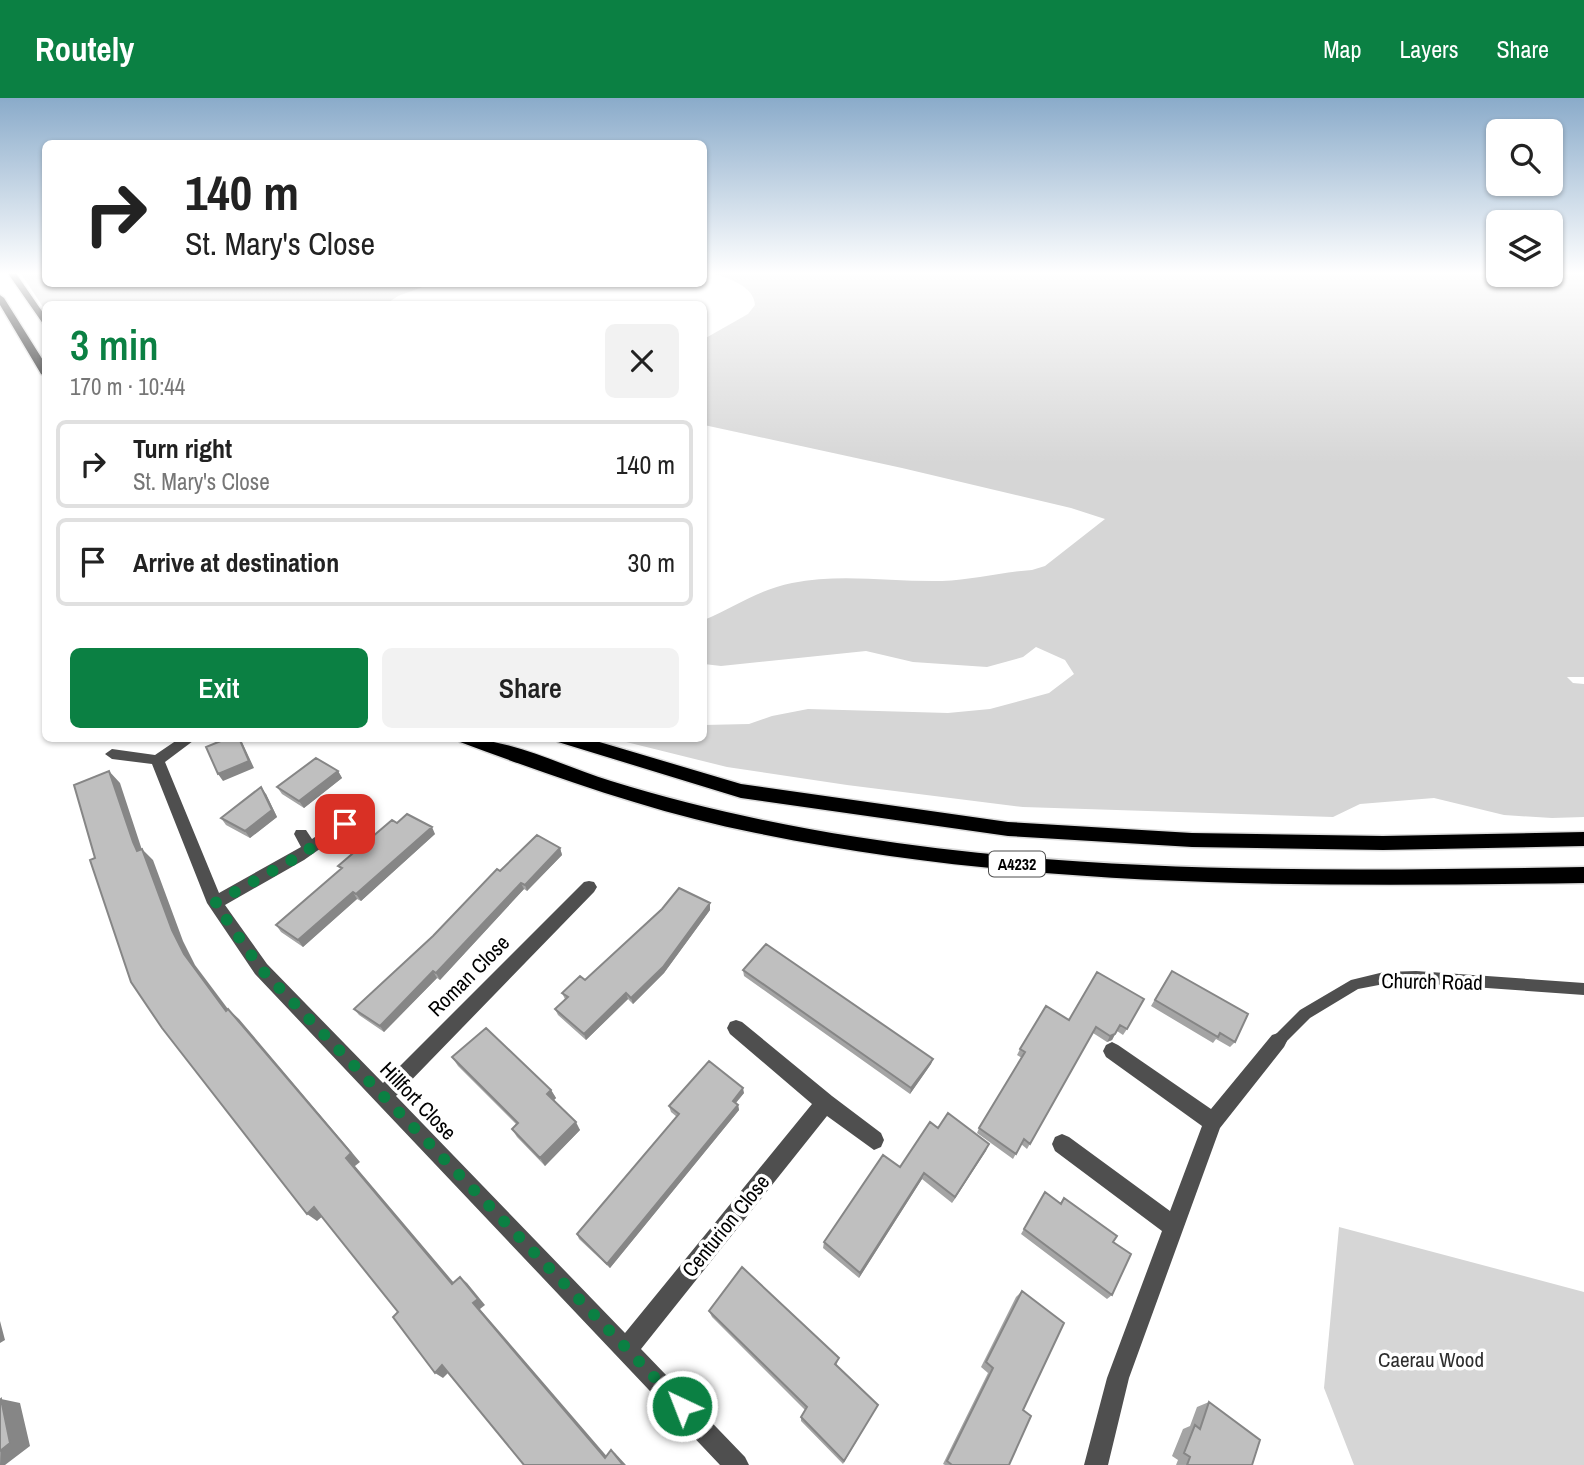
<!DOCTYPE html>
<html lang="en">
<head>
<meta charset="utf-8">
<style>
  :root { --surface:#fff; --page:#f2f2f2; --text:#222; --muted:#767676; --line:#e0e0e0; --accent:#0b8043 }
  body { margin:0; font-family:"Archivo Narrow",sans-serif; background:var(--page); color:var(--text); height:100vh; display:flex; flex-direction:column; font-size:26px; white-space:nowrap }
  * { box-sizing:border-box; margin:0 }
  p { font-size:23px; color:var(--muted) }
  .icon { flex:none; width:38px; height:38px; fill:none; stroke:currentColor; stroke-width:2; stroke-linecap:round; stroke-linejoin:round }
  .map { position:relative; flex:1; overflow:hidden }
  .drawer { position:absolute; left:42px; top:203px; width:665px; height:441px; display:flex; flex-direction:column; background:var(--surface); border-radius:10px; box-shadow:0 2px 5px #0004 }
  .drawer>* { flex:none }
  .top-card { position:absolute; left:42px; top:42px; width:665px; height:147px; border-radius:10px; box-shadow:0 2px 5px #0004; background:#fff; color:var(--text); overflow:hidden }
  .controls { position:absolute; left:1486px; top:21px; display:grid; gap:14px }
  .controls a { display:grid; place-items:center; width:77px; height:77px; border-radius:10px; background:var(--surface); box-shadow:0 2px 5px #0004; font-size:35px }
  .pin { position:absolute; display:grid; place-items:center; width:60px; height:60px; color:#fff; margin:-30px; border-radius:14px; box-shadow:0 4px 10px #0006 }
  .me { position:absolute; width:77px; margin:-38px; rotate:317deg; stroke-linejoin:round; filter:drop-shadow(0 0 5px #0008) }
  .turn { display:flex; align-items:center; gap:24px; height:147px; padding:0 28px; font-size:32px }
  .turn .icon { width:91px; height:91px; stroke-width:2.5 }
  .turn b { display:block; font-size:49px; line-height:60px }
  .round { display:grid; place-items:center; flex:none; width:74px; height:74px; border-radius:10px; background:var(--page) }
  .summary { display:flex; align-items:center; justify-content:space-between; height:119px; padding:0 28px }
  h1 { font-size:42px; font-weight:600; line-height:52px; color:var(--accent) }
  .action { display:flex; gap:14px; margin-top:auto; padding:14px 28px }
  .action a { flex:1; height:80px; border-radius:10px; background:var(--accent); color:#fff; font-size:28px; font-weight:600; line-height:80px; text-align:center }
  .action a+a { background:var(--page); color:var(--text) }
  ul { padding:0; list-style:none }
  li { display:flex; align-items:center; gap:21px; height:88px; margin:0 14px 10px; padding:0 14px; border:4px solid var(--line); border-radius:10px }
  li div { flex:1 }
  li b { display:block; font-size:26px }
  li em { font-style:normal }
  header { display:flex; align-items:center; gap:42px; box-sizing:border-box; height:98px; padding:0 35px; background:var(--accent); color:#fff }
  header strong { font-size:33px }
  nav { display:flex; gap:38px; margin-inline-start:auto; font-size:24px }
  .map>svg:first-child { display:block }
  .green { fill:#d6d6d6 }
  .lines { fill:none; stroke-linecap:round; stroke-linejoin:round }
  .primary-casing { stroke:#dbdbdb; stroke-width:3 }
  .service { fill:#4f4f4f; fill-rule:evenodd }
  .minor { fill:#4f4f4f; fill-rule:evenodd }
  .primary { fill:#000; fill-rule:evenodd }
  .wall { fill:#a4a4a4 }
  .shaded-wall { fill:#868686 }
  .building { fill:#bfbfbf; stroke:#868686; stroke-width:2 }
  .route { stroke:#0b8043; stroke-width:12; stroke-dasharray:0 21.6 }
  .labels { text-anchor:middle; stroke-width:7; stroke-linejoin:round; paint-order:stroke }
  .shield { fill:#fff; stroke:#4c4c4c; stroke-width:2 }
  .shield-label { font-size:16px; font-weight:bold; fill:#000 }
  .near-street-label { font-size:21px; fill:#000; stroke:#fff }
  .near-park-label { font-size:21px; fill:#2d2d2d; stroke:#fff }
</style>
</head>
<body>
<header>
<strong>Routely</strong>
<nav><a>Map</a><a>Layers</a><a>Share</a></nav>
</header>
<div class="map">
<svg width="1584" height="1367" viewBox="0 0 1584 1367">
  <rect width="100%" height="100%" fill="#fff"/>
  <!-- green -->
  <path class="green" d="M 20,174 L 45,174 L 46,186 L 431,186 L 398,198 L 386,206 L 46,206 L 45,212 Z
    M 710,174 L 1498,174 L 1498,177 L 1550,177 L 1551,174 L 1584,174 L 1584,579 L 1567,579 L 1573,585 L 1584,586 L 1584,719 L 1552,720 L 1504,717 L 1434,700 L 1360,706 L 1333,719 L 1023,709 L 847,687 L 727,669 L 614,641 L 704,640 L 704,627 L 749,626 L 772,618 L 808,611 L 948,615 L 990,611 L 1049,595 L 1074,576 L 1065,562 L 1036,549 L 1023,559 L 987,569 L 913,564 L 866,553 L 721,568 L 704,566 L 704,522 C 733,510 760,491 792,485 C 841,475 892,484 942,483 C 972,482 1002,474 1032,472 L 1045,468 L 1105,421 L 1071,410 L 902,370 L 704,327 L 704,241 L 748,216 L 755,207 C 754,187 726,180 710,174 Z
    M 1339,1129 L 1584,1194 L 1584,1367 L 1354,1367 L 1324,1290 Z"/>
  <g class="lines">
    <!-- primary casing -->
    <g class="primary-casing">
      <path id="primary" d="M 7,174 L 15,174 L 46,219 L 46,230 Z
        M 0,197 L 4,200 L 46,267 L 46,279 L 41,276 L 0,207 Z
        M 458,640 C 510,640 562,668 611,683 C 692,708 774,726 857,739 C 1097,777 1342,773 1584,769 L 1584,785 C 1307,789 1029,791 756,735 C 655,715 557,680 460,644 Z
        M 556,640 L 586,640 L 741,686 L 1008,724 L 1192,735 L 1383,738 L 1584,734 L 1584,748 L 1383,752 L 1192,749 L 1008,738 L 741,700 L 558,644 Z"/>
    </g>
    <!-- service -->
    <path class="service" d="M 1416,873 L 1584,885 L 1584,897 L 1416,885 L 1384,886 L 1358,891 L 1310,920 L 1283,947 L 1278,949 L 1273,947 L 1271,943 L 1273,939 L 1300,912 L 1351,882 L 1384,874 Z"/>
    <!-- minor -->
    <path class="minor" d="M 180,640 L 197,640 L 165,664 L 219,795 L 301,749 L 294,736 L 296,732 L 306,732 L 312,741 L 357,710 L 367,710 L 369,714 L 367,718 L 304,762 L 225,807 L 267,866 L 383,985 L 584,784 L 589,783 L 594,784 L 597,789 L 594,794 L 396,998 L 625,1235 L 812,1006 L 730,936 L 727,930 L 730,924 L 736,922 L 742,924 L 832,998 L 881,1035 L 884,1042 L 881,1049 L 874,1052 L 827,1018 L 641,1251 L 745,1359 L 749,1367 L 720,1367 L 255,876 L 207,805 L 152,666 L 112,661 L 105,656 L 112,651 L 155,657 Z
      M 1278,935 L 1284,937 L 1287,943 L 1284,949 L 1220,1030 L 1129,1280 L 1108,1367 L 1084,1367 L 1107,1280 L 1162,1133 L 1055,1053 L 1052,1046 L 1055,1039 L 1062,1036 L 1069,1039 L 1170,1113 L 1202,1028 L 1106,959 L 1103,953 L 1106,947 L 1112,944 L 1118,947 L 1211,1011 L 1272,937 Z"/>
    <!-- primary -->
    <use href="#primary" class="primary"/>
  </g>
  <!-- wall -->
  <path class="wall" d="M 338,673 L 342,680 L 304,710 L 282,696 L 277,689 Z
    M 266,696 L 277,719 L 250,740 L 226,727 L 221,720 Z
    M 397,725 L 435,736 L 361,803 L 357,801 L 303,849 L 281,834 L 276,827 L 341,772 L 338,768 Z
    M 560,750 L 562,757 L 527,793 L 524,791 L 440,882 L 437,880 L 384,934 L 359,917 L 354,911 L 433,838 Z
    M 710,805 L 710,812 L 664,875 L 633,906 L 628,901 L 586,942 L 558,917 L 555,911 L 565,901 L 562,895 L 585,882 Z
    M 743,872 L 933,961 L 931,966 L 910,996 L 744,878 Z
    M 1097,874 L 1127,931 L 1123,937 L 1117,933 L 1112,942 L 1107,944 L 1093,935 L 1027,1051 L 1021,1046 L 1013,1061 L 977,1035 L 979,1030 L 1022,960 L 1017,957 L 1020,951 L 1069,922 Z
    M 1168,879 L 1235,944 L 1230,949 L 1216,941 L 1213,945 L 1151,908 Z
    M 452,959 L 551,992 L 556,1000 L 554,1002 L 580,1032 L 545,1068 L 517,1039 L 512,1031 L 516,1026 L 458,968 Z
    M 744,995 L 736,1005 L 738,1007 L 739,1012 L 610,1170 L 579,1141 L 577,1136 L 677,1019 L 671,1014 L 669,1008 Z
    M 938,1030 L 989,1046 L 952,1105 L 922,1081 L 859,1180 L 823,1150 L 824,1144 L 900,1069 Z
    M 1045,1094 L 1060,1105 L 1064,1100 L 1113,1144 L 1112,1197 L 1107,1201 L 1021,1136 Z
    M 1022,1193 L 1023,1312 L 1009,1367 L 945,1367 L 943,1366 L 988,1275 L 981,1269 L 1016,1199 Z
    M 709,1213 L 839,1260 L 836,1268 L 878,1307 L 843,1366 L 801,1323 L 801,1319 L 805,1312 L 712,1219 Z
    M 1209,1304 L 1252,1367 L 1176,1367 L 1178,1362 L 1172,1358 L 1183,1331 L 1190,1328 L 1197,1309 Z"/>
  <!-- shaded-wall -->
  <path class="shaded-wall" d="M 239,640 L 242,644 L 254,670 L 223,683 L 218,676 Z
    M 109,673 L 120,685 L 143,755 L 142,751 L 153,762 L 183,843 L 195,867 L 237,923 L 226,913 L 184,856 L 172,832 L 133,744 Z
    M 338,673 L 342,680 L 304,710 L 299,703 Z
    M 261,689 L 266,696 L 277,719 L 250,740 L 245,733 Z
    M 432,729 L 435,736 L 361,803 L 356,796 Z
    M 560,750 L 562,757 L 527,793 L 525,787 Z
    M 521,785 L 524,791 L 440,882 L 436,875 Z
    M 353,794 L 357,801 L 303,849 L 298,842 Z
    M 710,805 L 710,812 L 664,875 L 633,906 L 631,900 Z
    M 433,873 L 437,880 L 384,934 L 380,928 Z
    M 626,895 L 628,901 L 586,942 L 584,936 Z
    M 228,911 L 239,921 L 360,1064 L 355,1068 L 460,1192 L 452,1186 L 346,1060 Z
    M 1115,936 L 1112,942 L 1107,944 L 1110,938 Z
    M 933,961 L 931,966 L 910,996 L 911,990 Z
    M 743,990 L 744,995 L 733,1008 L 733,1003 Z
    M 551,992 L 556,1000 L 552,1004 L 547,996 Z
    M 738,1007 L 739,1012 L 610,1170 L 607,1166 Z
    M 576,1024 L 580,1032 L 545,1068 L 540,1060 Z
    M 989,1046 L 986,1053 L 952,1105 L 955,1099 Z
    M 924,1075 L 922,1081 L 859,1180 L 860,1175 Z
    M 314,1109 L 324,1117 L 317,1123 L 307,1116 Z
    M 460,1179 L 467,1185 L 485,1207 L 480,1211 L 610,1362 L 605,1360 L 473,1205 Z
    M 0,1223 L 5,1242 L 0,1245 Z
    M 442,1267 L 451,1272 L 443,1280 L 435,1275 Z
    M 1,1301 L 20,1305 L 30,1348 L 5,1367 L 0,1367 Z
    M 611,1352 L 615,1355 L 626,1367 L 623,1367 Z"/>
  <!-- building -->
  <path class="building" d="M 228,640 L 239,640 L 249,663 L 218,676 L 206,649 Z
    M 316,660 L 338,673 L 299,703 L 277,689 Z
    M 109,673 L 133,744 L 137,753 L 142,751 L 172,832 L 184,856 L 226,913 L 228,911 L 351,1055 L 346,1060 L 452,1186 L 460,1179 L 478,1201 L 473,1205 L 605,1360 L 611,1352 L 623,1367 L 524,1367 L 442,1267 L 435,1275 L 393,1219 L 398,1214 L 314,1109 L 307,1116 L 162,930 L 131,884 L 90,762 L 95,760 L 74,687 Z
    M 261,689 L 272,712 L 245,733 L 221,720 Z
    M 407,716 L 432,729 L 356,796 L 353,794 L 298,842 L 276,827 L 342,770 L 338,768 L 392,722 L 397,725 Z
    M 537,737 L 560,750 L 525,787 L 521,785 L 436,875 L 433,873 L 380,928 L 354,911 L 433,838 L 497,771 L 500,773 Z
    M 679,790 L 710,805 L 663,869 L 631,900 L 626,895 L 584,936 L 555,911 L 568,899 L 562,895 L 580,878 L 585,882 L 662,811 Z
    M 766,846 L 933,961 L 911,990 L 743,872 Z
    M 1172,873 L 1248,916 L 1235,944 L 1220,935 L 1218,939 L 1155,902 Z
    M 1097,874 L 1144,901 L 1127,931 L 1120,927 L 1115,936 L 1110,938 L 1096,929 L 1030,1046 L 1024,1041 L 1016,1056 L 979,1030 L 1025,954 L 1020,951 L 1046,908 L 1069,922 Z
    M 486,930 L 551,992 L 547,996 L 576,1024 L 540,1060 L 512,1031 L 518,1025 L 452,959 Z
    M 709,963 L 743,990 L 733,1003 L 738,1007 L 607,1166 L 577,1136 L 679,1016 L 669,1008 Z
    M 948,1015 L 989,1046 L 955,1099 L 924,1075 L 860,1175 L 824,1144 L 883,1057 L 900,1069 L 930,1024 L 938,1030 Z
    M 1045,1094 L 1061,1106 L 1064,1100 L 1117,1138 L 1113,1144 L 1131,1156 L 1112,1197 L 1024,1131 Z
    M 742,1169 L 839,1260 L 835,1266 L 878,1307 L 844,1363 L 801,1319 L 807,1309 L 709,1213 Z
    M 1022,1193 L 1064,1225 L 1023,1312 L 1031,1318 L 1009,1367 L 952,1367 L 947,1363 L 993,1270 L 986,1264 Z
    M 1,1301 L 10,1345 L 0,1353 L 0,1302 Z
    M 1209,1304 L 1260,1342 L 1252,1367 L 1187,1367 L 1190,1359 L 1184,1355 L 1195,1327 L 1200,1331 Z"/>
  <!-- sky -->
  <linearGradient id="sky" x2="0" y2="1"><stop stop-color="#8aabca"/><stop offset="0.48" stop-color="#fff"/><stop offset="1" stop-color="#fff" stop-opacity="0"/></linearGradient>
  <rect width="1584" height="365" fill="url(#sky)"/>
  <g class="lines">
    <!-- route -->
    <path class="route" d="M 345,726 L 299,758 L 215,805 L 261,871 L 682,1308"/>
  </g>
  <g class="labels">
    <!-- shield labels -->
    <rect class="shield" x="989" y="753.5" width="56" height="25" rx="5"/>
    <g class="shield-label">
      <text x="1017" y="772">A4232</text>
    </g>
    <!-- near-street labels -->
    <g class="near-street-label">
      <text transform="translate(469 878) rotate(-45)" y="7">Roman Close</text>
      <text transform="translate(1432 884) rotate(1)" y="7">Church Road</text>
      <text transform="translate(418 1003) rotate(46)" y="7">Hillfort Close</text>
      <text transform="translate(726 1128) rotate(-51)" y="7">Centurion Close</text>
    </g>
    <!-- near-park labels -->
    <g class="near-park-label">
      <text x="1431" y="1269">Caerau Wood</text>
    </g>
  </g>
</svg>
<div class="controls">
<a><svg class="icon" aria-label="search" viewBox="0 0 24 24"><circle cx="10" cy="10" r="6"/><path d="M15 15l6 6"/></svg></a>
<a><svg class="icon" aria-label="layers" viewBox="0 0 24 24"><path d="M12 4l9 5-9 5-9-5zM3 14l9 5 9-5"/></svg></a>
</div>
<div class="pin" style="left:345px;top:726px;background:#d93025"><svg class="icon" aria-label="arrive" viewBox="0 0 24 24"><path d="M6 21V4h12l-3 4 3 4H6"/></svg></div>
<svg class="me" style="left:682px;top:1308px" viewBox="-20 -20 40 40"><circle r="17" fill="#0b8043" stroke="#fff" stroke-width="3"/><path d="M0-11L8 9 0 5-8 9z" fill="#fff"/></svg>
<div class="top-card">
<div class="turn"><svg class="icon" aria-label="right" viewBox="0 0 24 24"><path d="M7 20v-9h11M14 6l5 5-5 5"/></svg><div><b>140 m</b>St. Mary's Close</div></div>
</div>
<section class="drawer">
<div class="summary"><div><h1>3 min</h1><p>170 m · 10:44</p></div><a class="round"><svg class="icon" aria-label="close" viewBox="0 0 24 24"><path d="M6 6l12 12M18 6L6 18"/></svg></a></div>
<ul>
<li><svg class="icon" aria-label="right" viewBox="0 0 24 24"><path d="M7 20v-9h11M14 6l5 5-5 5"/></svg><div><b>Turn right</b><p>St. Mary's Close</p></div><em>140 m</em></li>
<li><svg class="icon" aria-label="arrive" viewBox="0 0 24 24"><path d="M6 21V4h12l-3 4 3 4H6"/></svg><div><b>Arrive at destination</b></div><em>30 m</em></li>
</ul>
<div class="action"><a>Exit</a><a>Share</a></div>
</section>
</div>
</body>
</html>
